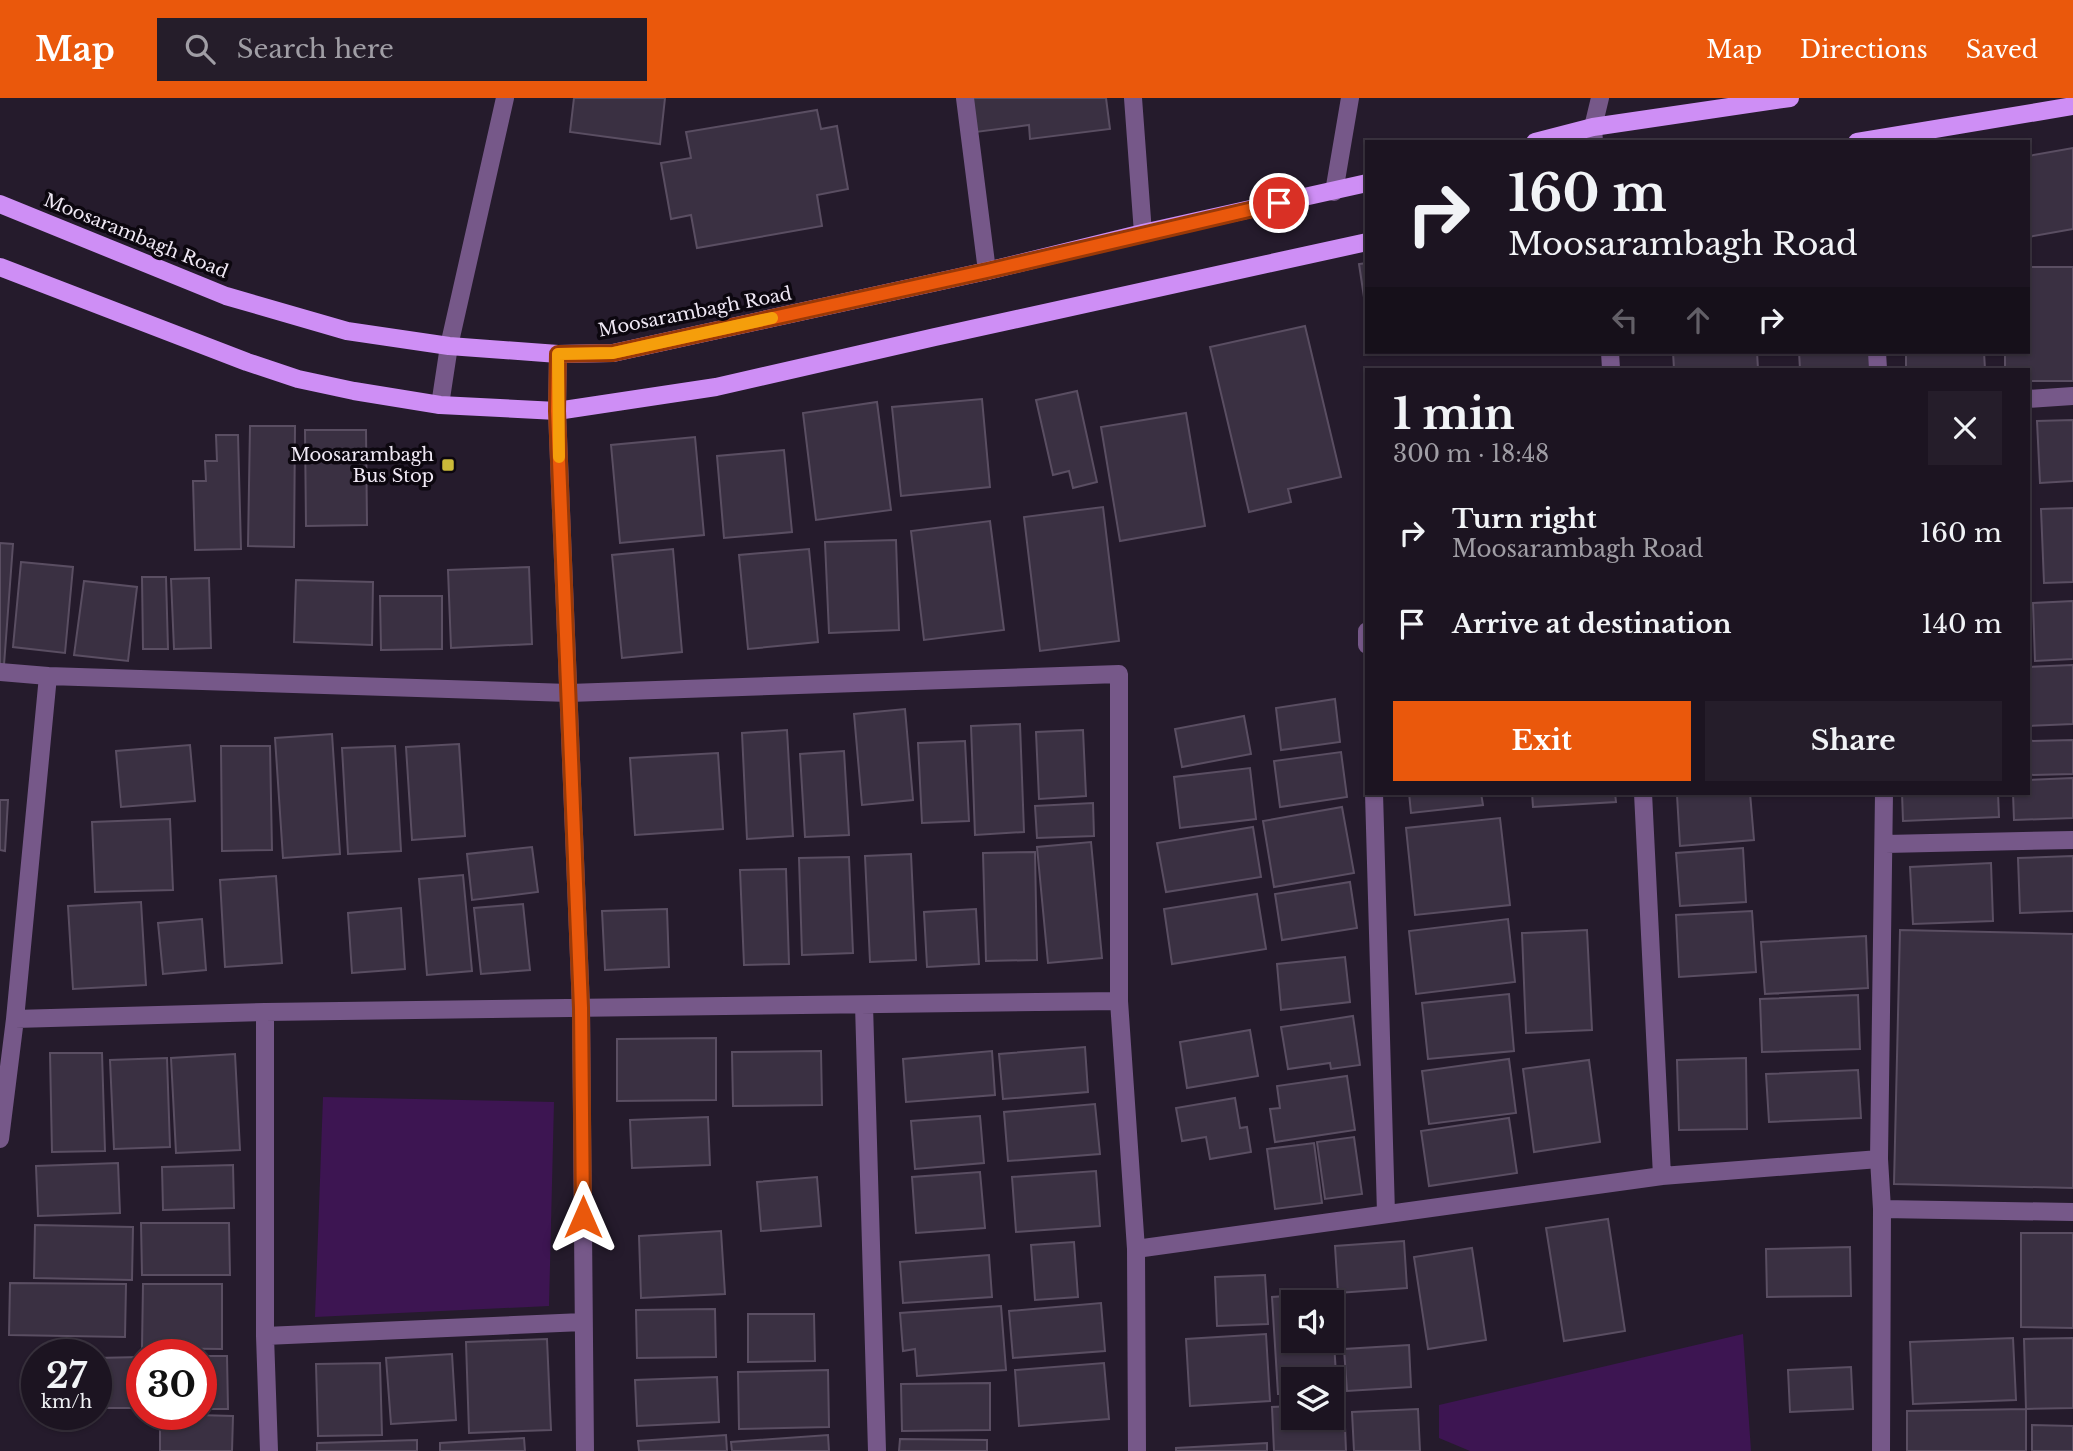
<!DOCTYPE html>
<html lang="en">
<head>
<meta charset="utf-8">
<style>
  :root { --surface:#1c1421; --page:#251d2a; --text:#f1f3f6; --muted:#a09ea5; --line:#3a333f; --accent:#ea580c }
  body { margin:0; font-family:"Libre Baskerville",serif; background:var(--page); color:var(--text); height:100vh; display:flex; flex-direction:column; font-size:26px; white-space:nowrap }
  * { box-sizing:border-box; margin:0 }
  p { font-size:23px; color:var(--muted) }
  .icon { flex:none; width:38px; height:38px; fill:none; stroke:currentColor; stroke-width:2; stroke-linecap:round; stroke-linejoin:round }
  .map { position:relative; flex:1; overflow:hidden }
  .details { position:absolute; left:1365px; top:270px; width:665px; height:427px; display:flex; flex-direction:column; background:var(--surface); border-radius:0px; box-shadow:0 2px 5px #0004,0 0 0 2px var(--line) }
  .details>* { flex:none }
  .hud { position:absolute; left:1365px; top:42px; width:665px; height:214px; border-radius:0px; box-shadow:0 2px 5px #0004,0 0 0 2px var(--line); background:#1c1421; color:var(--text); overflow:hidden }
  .buttons { position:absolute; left:1281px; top:1192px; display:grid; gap:14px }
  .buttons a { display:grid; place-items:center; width:63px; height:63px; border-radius:0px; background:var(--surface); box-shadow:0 2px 5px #0004,0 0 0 2px var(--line); font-size:35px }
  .speed { position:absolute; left:21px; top:1241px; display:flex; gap:14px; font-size:35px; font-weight:700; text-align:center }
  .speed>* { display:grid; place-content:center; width:91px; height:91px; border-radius:50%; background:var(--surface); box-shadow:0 2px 5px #0004,0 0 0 2px var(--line); line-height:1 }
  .speed small { font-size:18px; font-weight:400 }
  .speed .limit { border:10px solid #d22; background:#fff; color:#111 }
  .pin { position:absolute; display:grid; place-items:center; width:60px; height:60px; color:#fff; margin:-30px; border:4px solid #fff; border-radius:50%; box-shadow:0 2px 7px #0007 }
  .me { position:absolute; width:77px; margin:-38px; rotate:0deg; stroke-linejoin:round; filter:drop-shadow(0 0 5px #0008) }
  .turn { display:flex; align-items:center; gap:24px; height:147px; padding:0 28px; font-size:32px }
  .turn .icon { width:91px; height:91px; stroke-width:2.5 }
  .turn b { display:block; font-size:49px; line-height:60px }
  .lanes { display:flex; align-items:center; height:66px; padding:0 28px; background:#0003; justify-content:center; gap:35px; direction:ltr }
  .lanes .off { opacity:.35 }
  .round { display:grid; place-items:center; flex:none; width:74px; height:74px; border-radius:0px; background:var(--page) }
  .head { display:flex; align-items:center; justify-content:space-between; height:119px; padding:0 28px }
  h1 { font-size:42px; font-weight:800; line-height:52px }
  .button { display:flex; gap:14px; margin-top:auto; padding:14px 28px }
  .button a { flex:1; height:80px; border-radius:0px; background:var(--accent); color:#fff; font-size:28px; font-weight:800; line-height:80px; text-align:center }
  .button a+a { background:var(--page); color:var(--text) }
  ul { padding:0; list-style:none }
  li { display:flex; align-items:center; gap:21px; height:91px; padding:0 28px }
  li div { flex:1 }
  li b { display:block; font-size:26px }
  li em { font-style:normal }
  header { display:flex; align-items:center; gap:42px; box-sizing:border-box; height:98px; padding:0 35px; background:var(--accent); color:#fff }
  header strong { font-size:33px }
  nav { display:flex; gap:38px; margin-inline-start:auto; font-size:24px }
  .search { width:490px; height:63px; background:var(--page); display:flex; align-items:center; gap:18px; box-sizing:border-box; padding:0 24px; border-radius:0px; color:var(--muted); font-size:26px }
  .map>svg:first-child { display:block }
  .green { fill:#3d1552 }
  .building { fill:#3a3042; stroke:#5a4e62; stroke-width:2; fill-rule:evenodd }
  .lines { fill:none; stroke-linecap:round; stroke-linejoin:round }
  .minor { stroke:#765889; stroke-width:18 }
  .primary { stroke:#ce8ef5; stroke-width:18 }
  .route-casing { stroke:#983908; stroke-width:18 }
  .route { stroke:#ea580c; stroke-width:12 }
  .slow { stroke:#f59e0b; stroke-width:12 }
  .poi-dot { fill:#cbba39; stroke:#0c070f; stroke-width:2.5 }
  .labels { text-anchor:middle; stroke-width:7; stroke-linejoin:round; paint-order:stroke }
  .street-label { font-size:18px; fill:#f0e9f5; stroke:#0c070f }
  .poi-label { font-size:18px; fill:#f0e9f5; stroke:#0c070f; text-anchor:end }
</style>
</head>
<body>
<header>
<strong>Map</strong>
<div class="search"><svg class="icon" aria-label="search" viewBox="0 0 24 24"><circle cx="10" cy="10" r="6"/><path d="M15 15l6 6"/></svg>Search here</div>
<nav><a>Map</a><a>Directions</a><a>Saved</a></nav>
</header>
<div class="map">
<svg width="2073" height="1353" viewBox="0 0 2073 1353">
  <rect width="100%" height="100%" fill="#251b2c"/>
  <!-- green -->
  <path class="green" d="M 323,999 L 554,1004 L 549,1208 L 315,1219 Z
    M 1743,1236 L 1751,1353 L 1470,1353 L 1439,1340 L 1439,1307 Z"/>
  <!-- building -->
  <path class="building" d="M 574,0 L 665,0 L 660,46 L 570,34 Z
    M 972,0 L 1106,0 L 1110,31 L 1030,41 L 1029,27 L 976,34 Z
    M 817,12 L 821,31 L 837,28 L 848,91 L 817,97 L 822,128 L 697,150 L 691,117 L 671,121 L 661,65 L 691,60 L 686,34 Z
    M 2073,50 L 2073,131 L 2028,139 L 2028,58 Z
    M 1367,165 L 1367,219 L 1359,166 Z
    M 2028,169 L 2073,169 L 2073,283 L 2028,283 L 2028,271 L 2005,271 L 2005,254 L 2028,254 Z
    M 1305,228 L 1341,379 L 1288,391 L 1291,404 L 1249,414 L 1210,249 Z
    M 1673,254 L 1757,254 L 1758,271 L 1674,271 Z
    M 1799,254 L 1872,254 L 1872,271 L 1800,271 Z
    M 1906,254 L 1984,254 L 1985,271 L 1906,271 Z
    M 1077,293 L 1097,384 L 1073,390 L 1069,373 L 1053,377 L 1036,302 Z
    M 982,301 L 990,389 L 901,398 L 892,309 Z
    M 877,304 L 891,412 L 816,422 L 803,315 Z
    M 1186,315 L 1205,428 L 1120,443 L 1101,329 Z
    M 2073,322 L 2073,383 L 2040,385 L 2037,323 Z
    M 250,328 L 295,328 L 294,449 L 248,448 Z
    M 305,332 L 366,332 L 367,427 L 306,428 Z
    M 216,337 L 238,337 L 241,451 L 195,452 L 193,383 L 206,383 L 205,363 L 217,363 Z
    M 695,339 L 704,437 L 620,445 L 611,347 Z
    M 784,352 L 792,434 L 724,440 L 717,358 Z
    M 1103,409 L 1119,543 L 1040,553 L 1024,419 Z
    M 2073,410 L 2073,484 L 2044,485 L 2041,411 Z
    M 990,423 L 1004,532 L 924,542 L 911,433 Z
    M 896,442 L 899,532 L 829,535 L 825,444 Z
    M 0,445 L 13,446 L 4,567 L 0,566 Z
    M 673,451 L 682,554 L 622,560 L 612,457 Z
    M 809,451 L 818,544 L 748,551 L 739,457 Z
    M 21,464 L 73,469 L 65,555 L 13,549 Z
    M 529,469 L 532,546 L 451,550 L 448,472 Z
    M 142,479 L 166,479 L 168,551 L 143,551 Z
    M 209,480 L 211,550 L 174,551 L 171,481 Z
    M 296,482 L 373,484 L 372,547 L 294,544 Z
    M 84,483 L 137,489 L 128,563 L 74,557 Z
    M 380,498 L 442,498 L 442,551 L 381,552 Z
    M 2073,503 L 2073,561 L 2035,563 L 2033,505 Z
    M 2073,567 L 2073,626 L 2028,628 L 2028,569 Z
    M 1335,601 L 1340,644 L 1281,652 L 1276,610 Z
    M 905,611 L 913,702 L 862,707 L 854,616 Z
    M 1244,618 L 1251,656 L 1182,669 L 1175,631 Z
    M 1020,626 L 1024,734 L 975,737 L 971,628 Z
    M 787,632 L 793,738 L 747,741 L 742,635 Z
    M 1083,632 L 1086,698 L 1039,701 L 1036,634 Z
    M 332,636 L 340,756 L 283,760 L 275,640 Z
    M 2073,642 L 2073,676 L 2028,677 L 2028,643 Z
    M 965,643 L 969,723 L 922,725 L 918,645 Z
    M 459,646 L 465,738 L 412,742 L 406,649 Z
    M 190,647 L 195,703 L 121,709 L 116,653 Z
    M 221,648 L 270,648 L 272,752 L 222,753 Z
    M 395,648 L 401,753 L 348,756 L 342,650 Z
    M 844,653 L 849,737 L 805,739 L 800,656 Z
    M 1341,654 L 1347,699 L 1280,709 L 1274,663 Z
    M 718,655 L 723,731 L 635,737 L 630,660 Z
    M 1250,670 L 1256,721 L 1180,730 L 1174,679 Z
    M 2073,680 L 2073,720 L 2014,722 L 2013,695 L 2028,695 L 2028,682 Z
    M 1409,695 L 1481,695 L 1483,707 L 1411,715 Z
    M 1532,695 L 1615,695 L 1616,704 L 1533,709 Z
    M 1709,695 L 1750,695 L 1754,742 L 1680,748 L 1677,697 Z
    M 1902,695 L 1998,695 L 1999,719 L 1903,723 Z
    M 0,702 L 8,702 L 5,753 L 0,752 Z
    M 1093,705 L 1094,738 L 1037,740 L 1035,708 Z
    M 1342,709 L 1354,775 L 1274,789 L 1263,723 Z
    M 1500,720 L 1510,807 L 1415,817 L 1406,730 Z
    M 170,721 L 173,792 L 95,794 L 92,724 Z
    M 1253,729 L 1261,779 L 1166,794 L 1157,745 Z
    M 1091,744 L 1102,860 L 1048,865 L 1037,749 Z
    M 532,749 L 538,794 L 472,802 L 467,756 Z
    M 1743,750 L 1746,804 L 1680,808 L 1676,755 Z
    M 1035,754 L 1037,862 L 986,863 L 983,755 Z
    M 911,756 L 916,862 L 870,864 L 865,758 Z
    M 2073,758 L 2073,813 L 2020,815 L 2018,760 Z
    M 849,759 L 853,855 L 802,857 L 799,760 Z
    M 1991,765 L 1993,823 L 1913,826 L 1910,769 Z
    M 786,771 L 789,866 L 744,867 L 740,772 Z
    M 463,777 L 472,873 L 427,877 L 419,781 Z
    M 276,778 L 282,865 L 225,869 L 220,782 Z
    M 1350,784 L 1357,830 L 1282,842 L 1275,796 Z
    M 1257,796 L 1266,851 L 1172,866 L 1164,811 Z
    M 141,804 L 146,887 L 73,891 L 68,808 Z
    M 523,806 L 530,872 L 481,876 L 474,810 Z
    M 401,810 L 405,871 L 352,875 L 348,815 Z
    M 667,811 L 669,869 L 605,872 L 602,813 Z
    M 976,811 L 979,866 L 927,869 L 924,814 Z
    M 1752,813 L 1756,874 L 1679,879 L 1676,817 Z
    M 202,821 L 206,872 L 163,876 L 158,825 Z
    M 1508,821 L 1515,884 L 1416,896 L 1409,833 Z
    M 1587,832 L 1592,932 L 1526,935 L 1522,835 Z
    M 1900,832 L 2073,836 L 2073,1090 L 1894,1086 Z
    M 1866,838 L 1868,890 L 1765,896 L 1761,844 Z
    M 1345,859 L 1350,904 L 1281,912 L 1277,866 Z
    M 1509,896 L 1514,953 L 1428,961 L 1422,905 Z
    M 1858,897 L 1860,951 L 1762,954 L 1760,901 Z
    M 1353,918 L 1360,967 L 1331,971 L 1330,965 L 1288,971 L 1281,929 Z
    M 1250,932 L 1258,978 L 1187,990 L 1180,944 Z
    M 716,940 L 716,1002 L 617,1003 L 617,941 Z
    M 1085,949 L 1088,994 L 1003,1001 L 999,956 Z
    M 821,953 L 822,1007 L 733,1008 L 732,954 Z
    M 992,953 L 995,997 L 906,1004 L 903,961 Z
    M 50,955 L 102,955 L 105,1053 L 52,1054 Z
    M 235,956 L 240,1052 L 176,1055 L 171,960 Z
    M 167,960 L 170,1049 L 114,1051 L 110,962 Z
    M 1746,960 L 1747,1031 L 1679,1032 L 1677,962 Z
    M 1509,961 L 1516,1015 L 1429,1026 L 1422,973 Z
    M 1589,962 L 1600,1044 L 1534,1054 L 1523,971 Z
    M 1858,972 L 1861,1020 L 1769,1024 L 1766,976 Z
    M 1347,978 L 1355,1032 L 1275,1044 L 1270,1011 L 1280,1010 L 1277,988 Z
    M 1235,1000 L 1240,1030 L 1247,1029 L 1251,1054 L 1210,1061 L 1206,1039 L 1182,1043 L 1176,1010 Z
    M 1095,1006 L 1100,1056 L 1008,1063 L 1004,1014 Z
    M 980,1018 L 984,1065 L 915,1071 L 911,1023 Z
    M 708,1019 L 710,1067 L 632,1070 L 630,1022 Z
    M 1509,1020 L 1517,1075 L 1429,1088 L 1421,1033 Z
    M 1354,1039 L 1362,1096 L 1325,1101 L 1317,1044 Z
    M 1314,1045 L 1322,1105 L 1275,1111 L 1267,1051 Z
    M 118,1065 L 120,1115 L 38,1118 L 36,1068 Z
    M 233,1067 L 234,1110 L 163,1112 L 162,1069 Z
    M 1096,1073 L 1100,1128 L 1016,1134 L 1012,1079 Z
    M 980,1074 L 985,1130 L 916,1135 L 912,1079 Z
    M 817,1079 L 821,1128 L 761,1133 L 757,1084 Z
    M 1608,1121 L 1625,1233 L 1564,1243 L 1546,1130 Z
    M 141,1125 L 229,1125 L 230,1177 L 142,1177 Z
    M 35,1127 L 133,1129 L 132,1182 L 34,1180 Z
    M 721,1133 L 725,1196 L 641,1200 L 639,1138 Z
    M 2021,1135 L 2073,1135 L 2073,1230 L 2021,1229 Z
    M 1404,1143 L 1407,1190 L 1338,1195 L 1335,1148 Z
    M 1074,1144 L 1078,1199 L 1035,1202 L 1031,1147 Z
    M 1850,1149 L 1851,1198 L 1767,1199 L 1766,1151 Z
    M 1472,1150 L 1486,1242 L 1428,1251 L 1414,1159 Z
    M 989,1157 L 992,1199 L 903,1205 L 900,1164 Z
    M 1265,1177 L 1268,1226 L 1217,1228 L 1215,1179 Z
    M 10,1185 L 126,1186 L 125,1239 L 9,1237 Z
    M 143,1186 L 222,1186 L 222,1251 L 142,1250 Z
    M 1331,1195 L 1337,1293 L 1332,1293 L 1332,1281 L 1293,1281 L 1293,1296 L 1278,1296 L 1272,1199 ZM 1293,1204 L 1332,1204 L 1332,1242 L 1293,1242 Z
    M 1101,1205 L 1105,1253 L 1013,1260 L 1009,1213 Z
    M 1001,1208 L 1006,1272 L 917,1278 L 915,1251 L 903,1253 L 900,1215 Z
    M 715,1211 L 716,1259 L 637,1260 L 636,1212 Z
    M 748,1216 L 814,1216 L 815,1263 L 748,1264 Z
    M 1266,1236 L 1270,1303 L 1190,1308 L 1186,1241 Z
    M 2013,1240 L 2016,1302 L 1913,1306 L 1910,1244 Z
    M 2073,1240 L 2073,1310 L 2026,1311 L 2024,1241 Z
    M 547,1241 L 551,1332 L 469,1335 L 466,1244 Z
    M 1409,1247 L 1411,1289 L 1347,1293 L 1344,1251 Z
    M 452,1256 L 456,1322 L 391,1326 L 386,1260 Z
    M 201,1258 L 227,1258 L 228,1311 L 201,1311 Z
    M 140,1259 L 140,1310 L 96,1310 L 96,1260 Z
    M 380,1265 L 382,1337 L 318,1338 L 316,1266 Z
    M 1104,1265 L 1109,1321 L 1019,1328 L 1015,1272 Z
    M 1851,1269 L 1853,1311 L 1790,1314 L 1788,1272 Z
    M 828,1272 L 829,1329 L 739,1331 L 738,1274 Z
    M 717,1279 L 719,1324 L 637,1328 L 635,1282 Z
    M 990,1285 L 990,1332 L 902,1333 L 901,1286 Z
    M 1344,1305 L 1346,1353 L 1274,1353 L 1272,1309 L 1293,1308 L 1293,1320 L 1332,1320 L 1332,1306 Z
    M 1418,1311 L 1420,1353 L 1354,1353 L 1352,1314 Z
    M 2026,1311 L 2026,1353 L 1907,1353 L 1907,1313 Z
    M 160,1316 L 233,1318 L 232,1353 L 160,1353 Z
    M 2032,1327 L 2073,1328 L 2073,1353 L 2032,1353 Z
    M 726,1337 L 727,1353 L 639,1353 L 638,1343 Z
    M 828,1337 L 829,1353 L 732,1353 L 731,1344 Z
    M 524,1340 L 525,1353 L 440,1353 L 440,1345 Z
    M 900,1341 L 987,1342 L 987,1353 L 899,1353 Z
    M 417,1342 L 417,1353 L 317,1353 L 317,1345 Z
    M 1267,1345 L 1267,1353 L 1176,1353 L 1176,1350 Z"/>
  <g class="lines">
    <!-- minor -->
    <path class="minor" d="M 965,0 L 987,173
      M 1133,0 L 1143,135
      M 1594,44 L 1593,29 L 1600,0
      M 1334,94 L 1350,0
      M 1610,254 L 1611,271
      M 1877,254 L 1878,271
      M 558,256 L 557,313 L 581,910 L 585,1353
      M 2028,301 L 2073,298
      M 440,307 L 449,248 L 505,0
      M 1367,533 L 1367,547
      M 0,574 L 48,578 L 569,595 L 1119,576 L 1119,903 L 1136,1151 L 1137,1353
      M 1374,695 L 1386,1115
      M 1643,695 L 1662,1078
      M 1885,746 L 2073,742
      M 864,907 L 877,1353
      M 265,914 L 265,1238 L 269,1353
      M 15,921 L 265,914 L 1119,903
      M 0,1041 L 15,921 L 48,578
      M 1882,1111 L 2073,1114
      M 1136,1151 L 1662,1078 L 1879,1061
      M 265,1238 L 583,1224
      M 1881,1353 L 1882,1111 L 1879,1061 L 1884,695"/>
    <!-- primary -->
    <path class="primary" d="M 1535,44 L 1593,29 L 1790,0
      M 1857,44 L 2073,8
      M 0,106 L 226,198 L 347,233 L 449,248 L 558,256 L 613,255 L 987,173 L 1143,135 L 1367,85
      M 0,169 L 247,264 L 298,281 L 354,293 L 440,307 L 557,313 L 716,289 L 935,239 L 1367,144"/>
  </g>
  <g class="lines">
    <!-- route casing -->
    <g class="route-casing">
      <path id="route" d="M 583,1119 L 581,910 L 557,313 L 558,256 L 613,255 L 987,173 L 1279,105"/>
    </g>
    <!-- route -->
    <use href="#route" class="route"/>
    <!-- slow -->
    <path class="slow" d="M 559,359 L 558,256 L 613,255 L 772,220"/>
  </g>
  <!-- markers -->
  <rect class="poi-dot" x="441" y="360" width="14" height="14" rx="3.5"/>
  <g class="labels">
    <!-- street labels -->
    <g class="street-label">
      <text transform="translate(136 138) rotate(22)" y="6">Moosarambagh Road</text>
      <text transform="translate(695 214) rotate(-11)" y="6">Moosarambagh Road</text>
    </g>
    <!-- poi labels -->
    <g class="poi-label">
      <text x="434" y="363">Moosarambagh<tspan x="434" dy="21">Bus Stop</tspan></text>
    </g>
  </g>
</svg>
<div class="buttons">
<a><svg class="icon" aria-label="sound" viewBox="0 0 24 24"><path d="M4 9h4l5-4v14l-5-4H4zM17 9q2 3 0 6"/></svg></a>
<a><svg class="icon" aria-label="layers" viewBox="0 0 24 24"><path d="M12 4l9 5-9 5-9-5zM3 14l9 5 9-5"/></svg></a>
</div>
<div class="speed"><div>27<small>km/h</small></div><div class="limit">30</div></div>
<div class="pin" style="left:1279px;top:105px;background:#d93025"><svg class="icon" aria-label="arrive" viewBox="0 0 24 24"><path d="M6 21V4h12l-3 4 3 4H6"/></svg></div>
<svg class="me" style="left:583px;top:1119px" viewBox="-20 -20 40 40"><path d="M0-17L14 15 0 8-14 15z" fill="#ea580c" stroke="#fff" stroke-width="4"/></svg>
<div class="hud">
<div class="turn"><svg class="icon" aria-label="right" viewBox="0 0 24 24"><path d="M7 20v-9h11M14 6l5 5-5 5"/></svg><div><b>160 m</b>Moosarambagh Road</div></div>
<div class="lanes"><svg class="icon off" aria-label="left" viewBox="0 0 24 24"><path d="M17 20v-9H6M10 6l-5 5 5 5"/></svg><svg class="icon off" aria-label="ahead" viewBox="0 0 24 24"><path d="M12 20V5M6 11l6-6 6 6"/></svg><svg class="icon" aria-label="right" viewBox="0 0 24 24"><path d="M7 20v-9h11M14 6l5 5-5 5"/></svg></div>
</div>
<section class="details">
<div class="head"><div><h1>1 min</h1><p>300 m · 18:48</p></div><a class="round"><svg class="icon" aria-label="close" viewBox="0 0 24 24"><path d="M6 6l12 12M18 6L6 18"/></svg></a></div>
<ul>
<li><svg class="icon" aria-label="right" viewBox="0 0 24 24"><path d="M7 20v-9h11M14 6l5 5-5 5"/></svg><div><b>Turn right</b><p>Moosarambagh Road</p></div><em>160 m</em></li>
<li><svg class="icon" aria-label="arrive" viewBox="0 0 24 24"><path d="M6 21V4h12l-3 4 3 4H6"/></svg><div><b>Arrive at destination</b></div><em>140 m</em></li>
</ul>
<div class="button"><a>Exit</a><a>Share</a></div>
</section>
</div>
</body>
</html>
